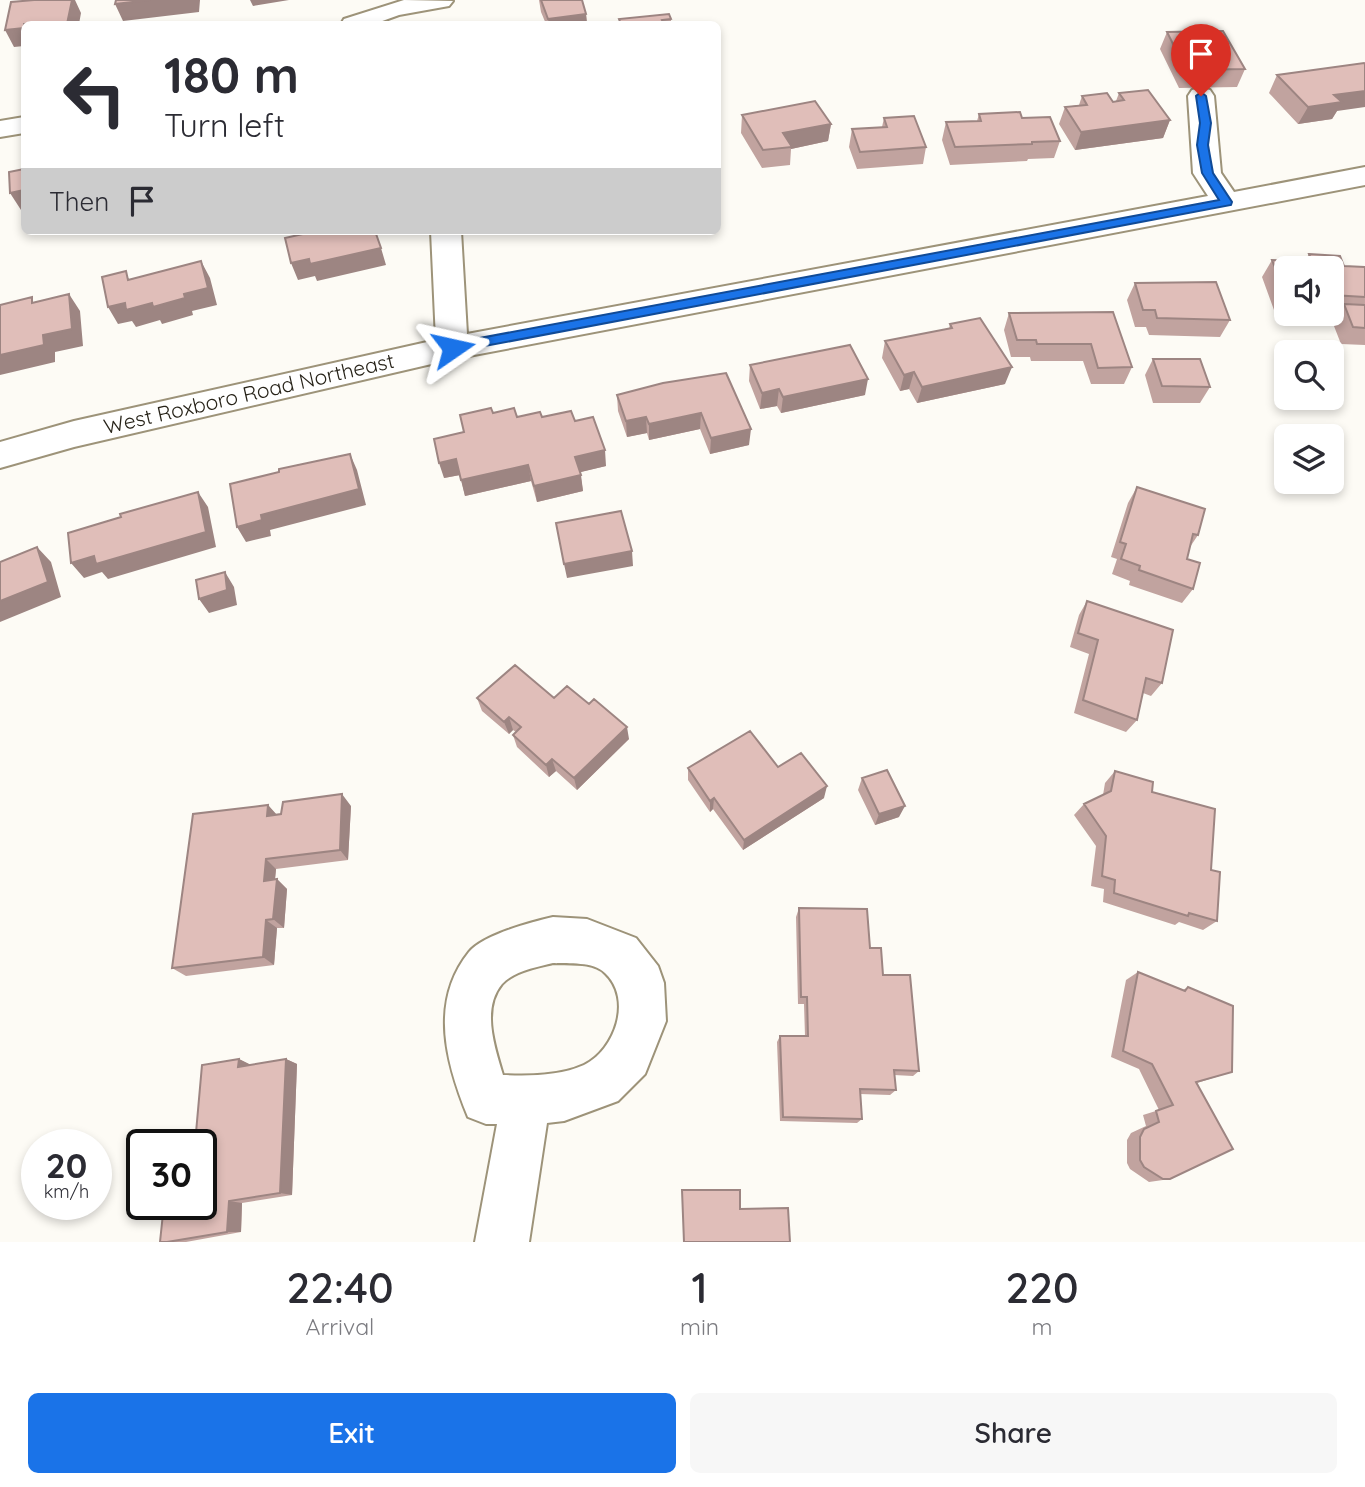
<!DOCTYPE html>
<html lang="en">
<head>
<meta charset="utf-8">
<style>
  :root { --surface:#fff; --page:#f7f7f7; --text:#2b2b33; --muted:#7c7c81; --accent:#1a73e8 }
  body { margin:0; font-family:Quicksand,sans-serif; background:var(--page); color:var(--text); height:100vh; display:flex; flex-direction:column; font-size:26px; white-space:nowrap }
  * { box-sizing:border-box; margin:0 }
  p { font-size:23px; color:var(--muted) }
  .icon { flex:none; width:38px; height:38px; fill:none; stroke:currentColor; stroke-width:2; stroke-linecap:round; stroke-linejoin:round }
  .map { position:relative; height:1242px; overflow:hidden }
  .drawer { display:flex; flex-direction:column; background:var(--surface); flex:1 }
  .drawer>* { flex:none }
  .guide { position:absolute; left:21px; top:21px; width:700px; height:214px; border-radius:10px; box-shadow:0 4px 10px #0003; background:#fff; color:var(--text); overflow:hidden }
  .fabs { position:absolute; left:1274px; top:256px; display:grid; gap:14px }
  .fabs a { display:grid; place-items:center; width:70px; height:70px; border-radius:10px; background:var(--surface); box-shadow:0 4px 10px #0003; font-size:35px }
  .speed { position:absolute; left:21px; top:1129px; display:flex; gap:14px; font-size:35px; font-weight:700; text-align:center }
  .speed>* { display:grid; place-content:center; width:91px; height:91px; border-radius:50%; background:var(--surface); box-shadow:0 4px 10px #0003; line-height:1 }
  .speed small { font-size:18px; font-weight:400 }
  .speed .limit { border:4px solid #111; border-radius:10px; background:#fff; color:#111 }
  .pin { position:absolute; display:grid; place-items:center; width:60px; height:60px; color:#fff; margin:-72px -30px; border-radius:50% 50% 50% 0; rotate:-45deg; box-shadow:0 0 7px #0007 }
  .pin .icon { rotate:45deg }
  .me { position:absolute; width:77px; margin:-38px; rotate:79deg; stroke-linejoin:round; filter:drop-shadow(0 0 5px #0008) }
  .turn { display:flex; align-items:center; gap:24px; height:147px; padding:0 28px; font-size:32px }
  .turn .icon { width:91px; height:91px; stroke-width:2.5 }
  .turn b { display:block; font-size:49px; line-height:60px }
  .then { display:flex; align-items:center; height:66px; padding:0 28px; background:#0003; gap:14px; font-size:26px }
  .eta { display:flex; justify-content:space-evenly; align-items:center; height:119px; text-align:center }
  .eta b { font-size:42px; font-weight:600; line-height:49px }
  .primary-button { display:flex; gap:14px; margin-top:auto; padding:14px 28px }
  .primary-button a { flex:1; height:80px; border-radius:10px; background:var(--accent); color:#fff; font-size:28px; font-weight:600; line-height:80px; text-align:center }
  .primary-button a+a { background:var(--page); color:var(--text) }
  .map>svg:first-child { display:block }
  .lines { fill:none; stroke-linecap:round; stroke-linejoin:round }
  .minor-casing { stroke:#9d9379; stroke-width:4 }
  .minor { fill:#fff; fill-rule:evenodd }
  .wall { fill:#c1a39f }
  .shaded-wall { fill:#9d8582 }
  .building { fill:#e0beb9; stroke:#9d8582; stroke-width:2 }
  .route { fill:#1a73e8; stroke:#114b97; stroke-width:2 }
  .labels { text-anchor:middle; stroke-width:5; stroke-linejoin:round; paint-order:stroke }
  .street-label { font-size:21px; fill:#272319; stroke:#fff }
</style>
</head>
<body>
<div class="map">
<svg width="1365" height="1242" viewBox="0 0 1365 1242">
  <rect width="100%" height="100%" fill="#fdfbf5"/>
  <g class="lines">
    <!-- minor casing -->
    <g class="minor-casing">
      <path id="minor" d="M 404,0 L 453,1 L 449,6 L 399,15 L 374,24 L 341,24 L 344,19 Z
        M 1201,88 L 1210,90 L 1214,96 L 1221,173 L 1234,192 L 1365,167 L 1365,185 L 453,359 L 74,447 L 0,468 L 0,442 L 74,421 L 436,340 L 431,231 L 461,231 L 467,334 L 1208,196 L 1193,173 L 1188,96 L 1192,90 Z
        M 24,117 L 24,133 L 0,137 L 0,121 Z
        M 553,917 L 587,919 L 636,938 L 658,966 L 664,983 L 666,1021 L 645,1074 L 618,1101 L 564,1121 L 547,1123 L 529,1242 L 475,1242 L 497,1124 L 486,1124 L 468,1117 C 446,1063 429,1002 469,952 C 483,935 531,922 553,917 ZM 553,963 C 569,964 593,961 605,973 C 633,999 615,1050 584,1065 C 560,1076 529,1076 503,1075 C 495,1048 481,1009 502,984 C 514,971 537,967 553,963 Z"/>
    </g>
    <!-- minor -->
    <use href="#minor" class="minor"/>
  </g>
  <!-- wall -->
  <path class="wall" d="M 539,0 L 582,0 L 586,14 L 587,24 L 546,24 L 541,12 Z
    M 619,19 L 671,19 L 671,24 L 620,24 Z
    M 1167,32 L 1245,69 L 1237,87 L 1179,88 L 1160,49 Z
    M 1277,75 L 1337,111 L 1332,119 L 1298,124 L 1269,93 Z
    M 1119,93 L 1170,120 L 1163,138 L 1075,150 L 1059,124 L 1065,107 L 1079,105 L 1082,96 L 1113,102 L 1116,101 Z
    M 979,114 L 1022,118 L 1060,141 L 1054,158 L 1028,159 L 1027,161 L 950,165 L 942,140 L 946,122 L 977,121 Z
    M 742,115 L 831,124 L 828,141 L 791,149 L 790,165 L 762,168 L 741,133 Z
    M 884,118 L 926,147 L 923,164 L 857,169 L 849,147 L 852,129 L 882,127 Z
    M 1309,254 L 1344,266 L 1365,267 L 1365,345 L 1341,344 L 1332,321 L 1337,313 L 1332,313 L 1332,268 L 1286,268 L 1286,311 L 1274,310 L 1262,277 L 1272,260 L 1304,262 Z
    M 1135,283 L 1230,320 L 1220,337 L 1149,335 L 1146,327 L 1135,327 L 1127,300 Z
    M 1113,312 L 1132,367 L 1124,384 L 1091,384 L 1083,361 L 1031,361 L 1030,357 L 1011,357 L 1004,330 L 1009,313 Z
    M 950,324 L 1005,384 L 917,403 L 909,389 L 900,391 L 882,358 L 885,341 L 949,329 Z
    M 1153,359 L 1210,387 L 1200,403 L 1153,403 L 1145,375 Z
    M 750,365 L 865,395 L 781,413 L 777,406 L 760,409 L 749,381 Z
    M 663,383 L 749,445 L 710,454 L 700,429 L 649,440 L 647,433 L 627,437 L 618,411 L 617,395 Z
    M 493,413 L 517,417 L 542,417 L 575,421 L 606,466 L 580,472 L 583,491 L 537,502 L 531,481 L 465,496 L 460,475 L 444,478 L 464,432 Z
    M 1137,487 L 1198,535 L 1190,547 L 1187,559 L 1193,589 L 1182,603 L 1129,585 L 1130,581 L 1112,574 L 1117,559 L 1111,557 L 1128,503 Z
    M 1087,601 L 1162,683 L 1151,696 L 1143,693 L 1137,720 L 1126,732 L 1074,713 L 1089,654 L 1070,647 L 1079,615 Z
    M 477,698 L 554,698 L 629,739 L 577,790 L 556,771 L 549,777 L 517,747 L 513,735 L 516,732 L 513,730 L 509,734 L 482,711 Z
    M 778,767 L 824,798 L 743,850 L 713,809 L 710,812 L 688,780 L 688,768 Z
    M 1115,771 L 1152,792 L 1211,870 L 1217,921 L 1203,930 L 1179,922 L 1175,925 L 1103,902 L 1104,889 L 1091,886 L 1096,846 L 1074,815 L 1084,804 L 1103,795 L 1105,783 Z
    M 862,778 L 899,817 L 875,825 L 858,790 Z
    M 268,805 L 276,815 L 351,806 L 348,860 L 276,869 L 275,879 L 277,879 L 287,889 L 284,928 L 277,928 L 274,965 L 186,976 L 172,968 Z
    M 799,908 L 870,948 L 883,975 L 919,1071 L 913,1076 L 894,1075 L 896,1090 L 890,1095 L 860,1094 L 862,1119 L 857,1123 L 780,1121 L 777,1042 L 780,1036 L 805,1036 L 804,1004 L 798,1004 L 796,917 Z
    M 1138,972 L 1183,990 L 1188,987 L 1232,1072 L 1197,1083 L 1170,1179 L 1149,1182 L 1130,1169 L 1127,1163 L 1127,1140 L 1131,1133 L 1146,1126 L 1143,1115 L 1159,1110 L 1139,1069 L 1111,1057 L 1126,980 Z
    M 239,1059 L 251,1065 L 286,1059 L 297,1064 L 292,1195 L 242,1203 L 241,1232 L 186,1242 L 167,1242 L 201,1204 Z"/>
  <!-- shaded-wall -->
  <path class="shaded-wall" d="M 72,0 L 75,0 L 81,13 L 79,24 L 67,24 Z
    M 150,0 L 200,0 L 199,12 L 123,21 L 115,4 Z
    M 250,0 L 289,0 L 253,6 Z
    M 586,14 L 587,24 L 549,24 L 548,19 Z
    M 24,28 L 24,46 L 14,47 L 5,30 Z
    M 1365,91 L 1365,107 L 1337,111 L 1332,119 L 1298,124 L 1308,107 L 1334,95 Z
    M 1170,120 L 1163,138 L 1075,150 L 1081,132 Z
    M 831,124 L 828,141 L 791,149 L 783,133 Z
    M 24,190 L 24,210 L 21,210 L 10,193 Z
    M 381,248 L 386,265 L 317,281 L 315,276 L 298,280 L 291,263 L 309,259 Z
    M 201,261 L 210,278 L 217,305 L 192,311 L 193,315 L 162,324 L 160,320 L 136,327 L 132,321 L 118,324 L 108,307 L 125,303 L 152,303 L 184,294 Z
    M 69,294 L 80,311 L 83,346 L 55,352 L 55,362 L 0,375 L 0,355 L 43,335 Z
    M 1012,367 L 1005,384 L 917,403 L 922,387 Z
    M 914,372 L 909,389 L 900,391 L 904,375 Z
    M 868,379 L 865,395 L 781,413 L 783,397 Z
    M 779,389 L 777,406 L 760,409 L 762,393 Z
    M 701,413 L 700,429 L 649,440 L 649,424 Z
    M 646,417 L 647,433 L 627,437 L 626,421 Z
    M 751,429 L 749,445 L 710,454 L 711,438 Z
    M 605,450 L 606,466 L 577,473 L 575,457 Z
    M 350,454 L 357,470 L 366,505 L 270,530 L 271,536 L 246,542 L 237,527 L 261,515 Z
    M 456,459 L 460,475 L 444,478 L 439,463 Z
    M 528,465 L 531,481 L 465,496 L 461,480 Z
    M 581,475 L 583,491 L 537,502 L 534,486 Z
    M 198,492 L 208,507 L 216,547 L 108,579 L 102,572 L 84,578 L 71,563 Z
    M 37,547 L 51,562 L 61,597 L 0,622 L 0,601 Z
    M 632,551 L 633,566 L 567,578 L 564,564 Z
    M 225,572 L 234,587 L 237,605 L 209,613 L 199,599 Z
    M 509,717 L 513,730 L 509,734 L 504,722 Z
    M 627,727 L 629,739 L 577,790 L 574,778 Z
    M 552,759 L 556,771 L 549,777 L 546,765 Z
    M 827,786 L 824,798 L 743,850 L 744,840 Z
    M 342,794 L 351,806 L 348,860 L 340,850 Z
    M 714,798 L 713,809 L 710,812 L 710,801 Z
    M 268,805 L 278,816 L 267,816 Z
    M 905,806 L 899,817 L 875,825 L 879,814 Z
    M 266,859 L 276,869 L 274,890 L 264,881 Z
    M 277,879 L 287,889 L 284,928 L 273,919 Z
    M 266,920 L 277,928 L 274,965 L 263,957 Z
    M 239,1059 L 251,1065 L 238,1067 Z
    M 286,1059 L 297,1064 L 292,1195 L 280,1193 Z
    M 229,1201 L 242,1203 L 241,1232 L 227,1232 Z"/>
  <!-- building -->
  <path class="building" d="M 34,0 L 72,0 L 67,24 L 24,24 L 24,28 L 5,30 L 11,2 Z
    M 116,0 L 150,0 L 115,4 Z
    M 541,0 L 582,0 L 586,14 L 548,19 Z
    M 669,14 L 671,19 L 662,20 L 663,22 L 645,24 L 621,24 L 619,19 Z
    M 1223,31 L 1245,69 L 1186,70 L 1167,32 Z
    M 1364,63 L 1365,64 L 1365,91 L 1334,95 L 1342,102 L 1308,107 L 1277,75 Z
    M 1148,90 L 1170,120 L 1081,132 L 1065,107 L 1087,105 L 1082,96 L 1107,93 L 1113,102 L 1124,100 L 1119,93 Z
    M 815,101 L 831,124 L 783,133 L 792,147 L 763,150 L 742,115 Z
    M 1020,112 L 1022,118 L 1050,117 L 1060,141 L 1032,142 L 1032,144 L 955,147 L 946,122 L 981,121 L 979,114 Z
    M 914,116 L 926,147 L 860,152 L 852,129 L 887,127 L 884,118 Z
    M 24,169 L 24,190 L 10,193 L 9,172 Z
    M 316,231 L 375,231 L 381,248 L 310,264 L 309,259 L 291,263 L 285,238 Z
    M 1309,254 L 1340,256 L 1344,266 L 1365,267 L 1365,297 L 1332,295 L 1332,268 L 1286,268 L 1286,293 L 1285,293 L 1272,260 L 1304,261 L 1305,265 L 1314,266 Z
    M 201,261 L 208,288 L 184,294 L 185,298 L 153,307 L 152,303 L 126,310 L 125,303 L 108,307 L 102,277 L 126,271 L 128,280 Z
    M 1216,282 L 1230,320 L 1157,318 L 1155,310 L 1143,310 L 1135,283 Z
    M 69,294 L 72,329 L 43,335 L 44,345 L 0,355 L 0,305 L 32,297 L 32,303 Z
    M 1344,304 L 1365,305 L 1365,328 L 1353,327 Z
    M 1113,312 L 1132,367 L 1098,368 L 1091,344 L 1037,344 L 1036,340 L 1017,340 L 1009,313 Z
    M 980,318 L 1012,367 L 922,387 L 914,372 L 904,375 L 885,341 L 952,328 L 950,324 Z
    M 850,345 L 868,379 L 783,397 L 779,389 L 762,393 L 750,365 Z
    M 1153,359 L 1200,359 L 1210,387 L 1162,386 Z
    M 726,373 L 751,429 L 711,438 L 701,413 L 649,424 L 646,417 L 626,421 L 617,395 L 663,383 Z
    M 491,408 L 493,413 L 514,408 L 517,417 L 540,412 L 542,417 L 571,411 L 575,421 L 593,417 L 605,450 L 575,457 L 581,475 L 534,486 L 528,465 L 461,480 L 456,459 L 439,463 L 434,439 L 464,432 L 460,415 Z
    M 350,454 L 359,489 L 261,515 L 262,520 L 237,527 L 230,484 L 279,472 L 279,469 Z
    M 1137,487 L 1205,509 L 1198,535 L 1193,534 L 1187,559 L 1200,563 L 1193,589 L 1139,570 L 1140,566 L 1121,559 L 1126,544 L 1120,542 Z
    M 198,492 L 206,532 L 96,564 L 94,556 L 71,563 L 68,533 L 121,517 L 120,514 Z
    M 621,511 L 632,551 L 564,564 L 556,523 Z
    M 37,547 L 48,582 L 0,601 L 0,562 Z
    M 225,572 L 227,590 L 199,599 L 196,580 Z
    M 1087,601 L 1173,630 L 1162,683 L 1146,678 L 1137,720 L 1083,700 L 1098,640 L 1078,633 Z
    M 515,665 L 554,698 L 567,686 L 589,704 L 594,699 L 627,727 L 574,778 L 552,759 L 546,765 L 513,735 L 521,727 L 509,717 L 504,722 L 477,698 Z
    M 750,731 L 778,767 L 801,753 L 827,786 L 744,840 L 714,798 L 710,801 L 688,768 Z
    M 887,770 L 905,806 L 879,814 L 862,778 Z
    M 1115,771 L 1153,782 L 1152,792 L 1215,809 L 1211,870 L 1220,872 L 1217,921 L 1189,913 L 1188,916 L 1114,893 L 1115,880 L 1102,876 L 1106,836 L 1084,804 L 1111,791 Z
    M 342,794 L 340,850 L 266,859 L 264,881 L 277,879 L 273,919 L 266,920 L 263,957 L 172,968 L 193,814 L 268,805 L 267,816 L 281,814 L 283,802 Z
    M 799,908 L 867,909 L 870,948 L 881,948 L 883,975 L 910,975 L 919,1071 L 894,1070 L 896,1090 L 860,1089 L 862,1119 L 783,1117 L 780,1036 L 808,1036 L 807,997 L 801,997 Z
    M 1138,972 L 1185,991 L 1188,987 L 1233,1006 L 1232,1072 L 1196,1082 L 1233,1149 L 1170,1179 L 1163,1179 L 1144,1167 L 1140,1160 L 1140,1137 L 1144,1129 L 1159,1122 L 1156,1111 L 1173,1105 L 1152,1064 L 1123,1051 Z
    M 239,1059 L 238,1067 L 286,1059 L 280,1193 L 229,1201 L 227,1232 L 167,1242 L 160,1242 L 164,1204 L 201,1204 L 201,1144 L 195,1144 L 202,1065 Z
    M 682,1190 L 740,1190 L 740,1209 L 788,1208 L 790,1242 L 684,1242 Z"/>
  <!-- route -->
  <path class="route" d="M 1201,92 L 1206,96 L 1211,123 L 1208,145 L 1213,173 L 1232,202 L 1231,205 L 453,352 L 447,348 L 453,343 L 1219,200 L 1202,173 L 1197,145 L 1200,123 L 1196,96 Z"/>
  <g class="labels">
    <!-- street labels -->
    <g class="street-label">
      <text transform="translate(249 394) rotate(-13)" y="7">West Roxboro Road Northeast</text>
    </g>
  </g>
</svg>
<div class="fabs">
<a><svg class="icon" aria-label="sound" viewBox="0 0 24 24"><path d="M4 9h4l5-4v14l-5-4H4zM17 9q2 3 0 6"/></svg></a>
<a><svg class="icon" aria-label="search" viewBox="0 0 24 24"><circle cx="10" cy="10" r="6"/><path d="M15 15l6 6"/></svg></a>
<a><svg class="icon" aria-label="layers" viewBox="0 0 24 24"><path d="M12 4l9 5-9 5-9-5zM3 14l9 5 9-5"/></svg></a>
</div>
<div class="speed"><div>20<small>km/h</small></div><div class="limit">30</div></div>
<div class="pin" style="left:1201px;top:96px;background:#d93025"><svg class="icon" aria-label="arrive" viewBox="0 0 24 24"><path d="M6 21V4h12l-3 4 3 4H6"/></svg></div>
<svg class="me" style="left:453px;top:348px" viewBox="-20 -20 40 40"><path d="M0-17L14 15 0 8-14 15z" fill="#1a73e8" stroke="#fff" stroke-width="4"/></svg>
<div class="guide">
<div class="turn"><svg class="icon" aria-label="left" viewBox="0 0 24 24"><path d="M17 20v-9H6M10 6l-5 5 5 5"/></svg><div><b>180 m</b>Turn left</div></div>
<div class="then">Then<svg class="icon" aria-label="arrive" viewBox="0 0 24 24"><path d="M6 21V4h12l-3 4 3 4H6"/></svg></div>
</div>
</div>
<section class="drawer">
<div class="eta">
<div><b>22:40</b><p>Arrival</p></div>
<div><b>1</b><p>min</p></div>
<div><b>220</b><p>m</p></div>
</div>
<div class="primary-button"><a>Exit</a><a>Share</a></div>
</section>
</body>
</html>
